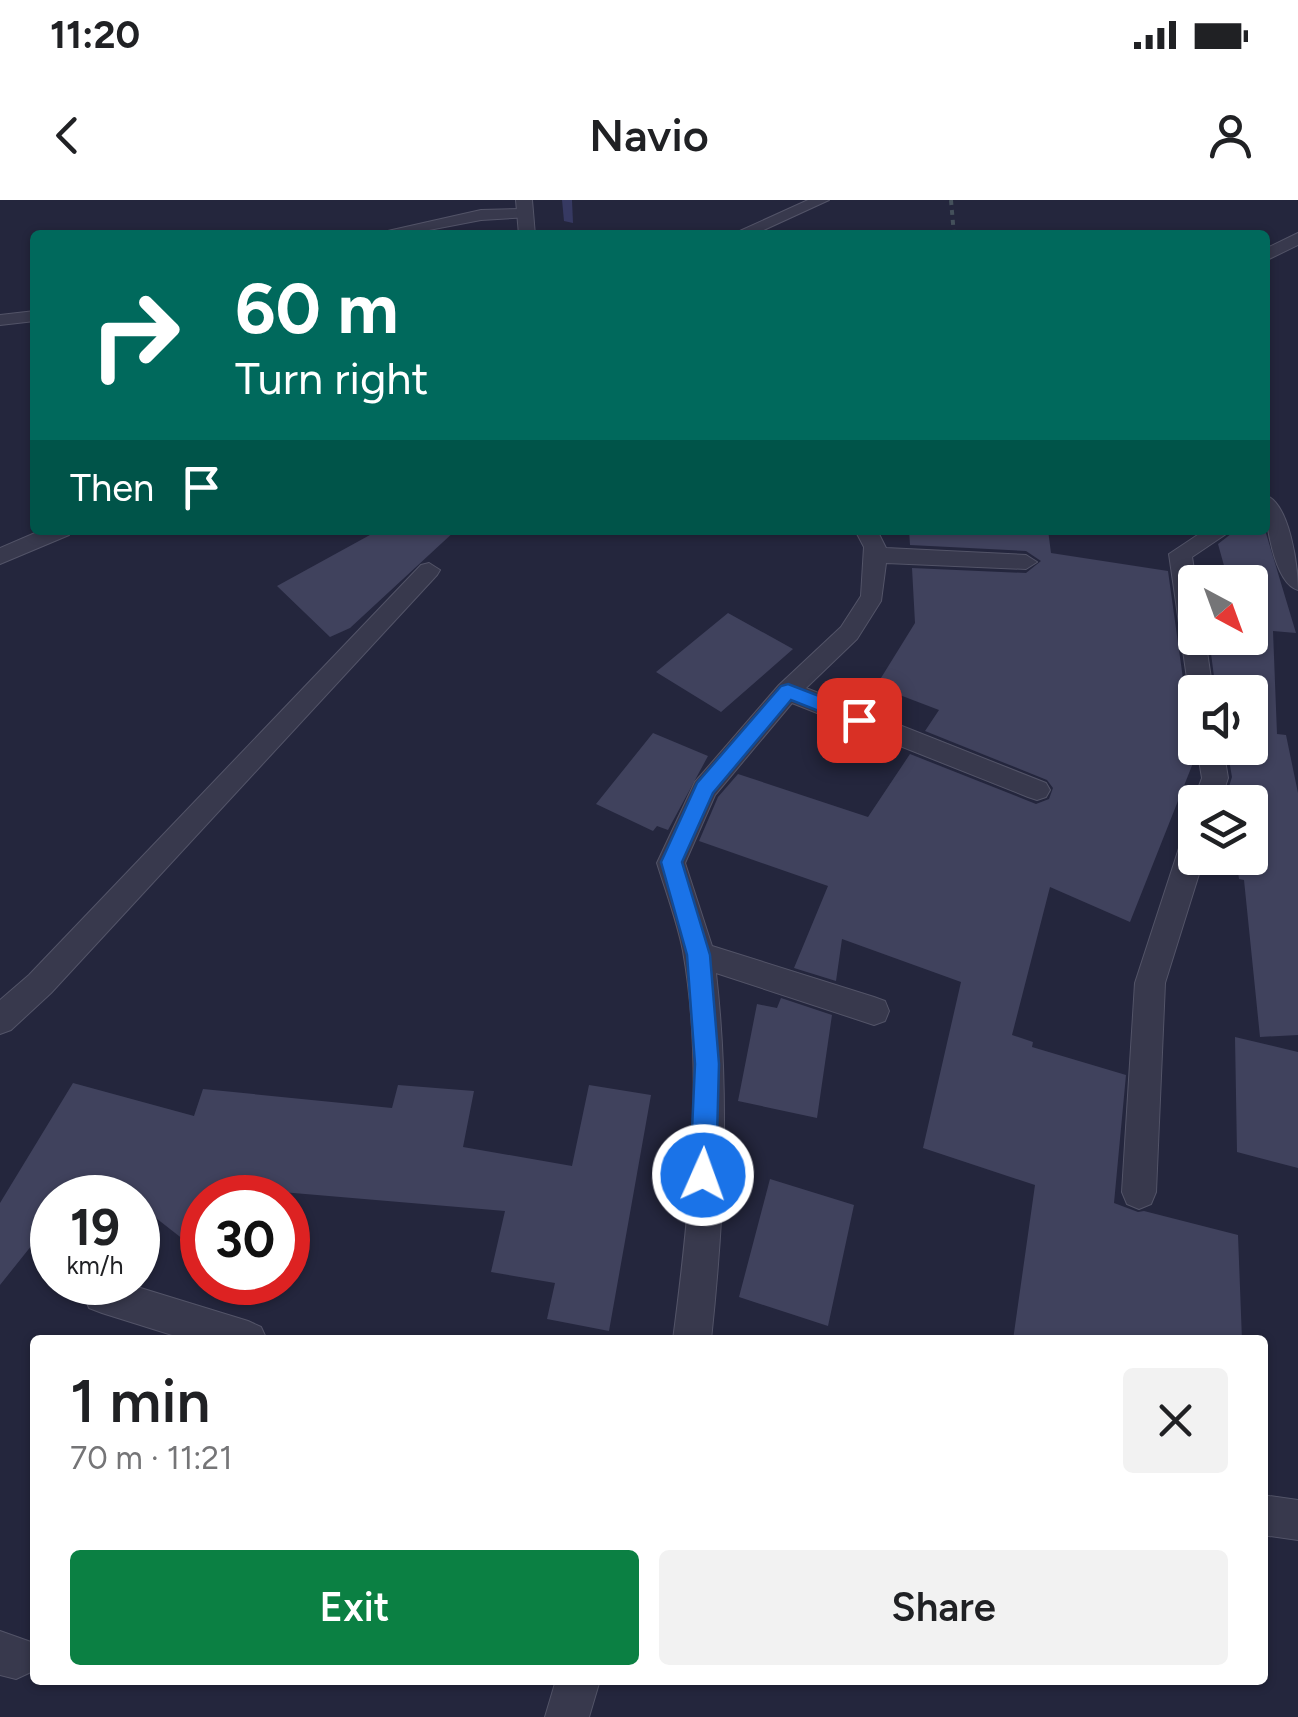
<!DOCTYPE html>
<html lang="en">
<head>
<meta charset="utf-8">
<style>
  :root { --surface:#fff; --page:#f2f2f2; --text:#202124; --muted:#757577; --accent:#0b8043 }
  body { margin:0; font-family:Figtree,sans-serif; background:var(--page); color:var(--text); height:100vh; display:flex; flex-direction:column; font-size:38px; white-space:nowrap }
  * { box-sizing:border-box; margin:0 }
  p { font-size:32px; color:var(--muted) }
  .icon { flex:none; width:55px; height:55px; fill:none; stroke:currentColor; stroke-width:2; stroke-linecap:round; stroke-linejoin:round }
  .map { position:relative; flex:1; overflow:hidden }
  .drawer { position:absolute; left:30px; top:1135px; width:1238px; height:350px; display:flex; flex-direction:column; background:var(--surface); border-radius:10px; box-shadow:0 2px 8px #0004 }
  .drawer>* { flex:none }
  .guide { position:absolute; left:30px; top:30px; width:1240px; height:305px; border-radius:10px; box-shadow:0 2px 8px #0004; background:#00695c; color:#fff; overflow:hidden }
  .needle { width:65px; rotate:139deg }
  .controls { position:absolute; left:1178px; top:365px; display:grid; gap:20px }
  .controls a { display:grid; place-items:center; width:90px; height:90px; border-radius:10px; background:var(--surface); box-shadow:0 2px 8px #0004; font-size:50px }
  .speed { position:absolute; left:30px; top:975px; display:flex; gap:20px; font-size:50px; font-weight:700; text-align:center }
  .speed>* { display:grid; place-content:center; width:130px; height:130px; border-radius:50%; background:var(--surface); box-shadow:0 2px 8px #0004; line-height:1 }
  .speed small { font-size:25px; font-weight:400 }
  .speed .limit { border:15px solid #d22; background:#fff; color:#111 }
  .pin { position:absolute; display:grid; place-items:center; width:85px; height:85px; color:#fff; margin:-42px; border-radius:20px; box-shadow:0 5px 15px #0006 }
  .me { position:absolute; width:110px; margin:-55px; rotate:2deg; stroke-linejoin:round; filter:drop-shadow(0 0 8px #0008) }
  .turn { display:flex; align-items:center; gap:35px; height:210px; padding:0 40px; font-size:45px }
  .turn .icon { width:130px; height:130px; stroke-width:2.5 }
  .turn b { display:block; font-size:70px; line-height:85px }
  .then { display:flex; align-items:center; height:95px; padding:0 40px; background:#0003; gap:20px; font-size:38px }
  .round { display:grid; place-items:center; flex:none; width:105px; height:105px; border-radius:10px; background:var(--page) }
  .overview { display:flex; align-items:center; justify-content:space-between; height:170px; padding:0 40px }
  h1 { font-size:60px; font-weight:600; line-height:75px }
  .button { display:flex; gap:20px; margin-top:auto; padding:20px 40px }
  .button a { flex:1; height:115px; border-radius:10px; background:var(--accent); color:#fff; font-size:40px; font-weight:600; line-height:115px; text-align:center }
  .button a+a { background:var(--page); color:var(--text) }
  .status { display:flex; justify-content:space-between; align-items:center; height:70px; padding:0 50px; background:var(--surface); direction:ltr }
  .status svg { height:28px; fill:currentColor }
  header { display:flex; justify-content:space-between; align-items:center; height:130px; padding:0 40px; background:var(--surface); font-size:45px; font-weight:600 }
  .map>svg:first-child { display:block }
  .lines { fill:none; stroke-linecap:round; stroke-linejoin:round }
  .stream { fill:#363962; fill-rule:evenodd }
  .building { fill:#40425d }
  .minor-casing { stroke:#535468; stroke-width:2 }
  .tertiary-casing { stroke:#535468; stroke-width:2 }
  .path { stroke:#44505b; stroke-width:4; stroke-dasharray:5 5; stroke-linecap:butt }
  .minor { fill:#38394d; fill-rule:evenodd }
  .tertiary { fill:#38394d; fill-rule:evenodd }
  .route { fill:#1a73e8; stroke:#114b97; stroke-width:2.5 }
</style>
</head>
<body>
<div class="status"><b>11:20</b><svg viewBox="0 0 49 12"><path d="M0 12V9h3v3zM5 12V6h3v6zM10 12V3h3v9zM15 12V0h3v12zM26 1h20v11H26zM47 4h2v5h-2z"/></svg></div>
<header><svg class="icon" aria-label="back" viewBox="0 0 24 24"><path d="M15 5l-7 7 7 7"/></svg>Navio<svg class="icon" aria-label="person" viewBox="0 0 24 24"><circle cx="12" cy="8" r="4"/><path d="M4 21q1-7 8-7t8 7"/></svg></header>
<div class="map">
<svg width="1298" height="1517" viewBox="0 0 1298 1517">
  <rect width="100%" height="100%" fill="#24263d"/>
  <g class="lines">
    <!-- stream -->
    <path class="stream" d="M 562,0 L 572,0 L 573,23 L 564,21 Z"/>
  </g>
  <!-- building -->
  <path class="building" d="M 379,330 L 456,330 L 350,428 L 330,437 L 277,386 Z
    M 909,330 L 1048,330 L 1051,353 L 1168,371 L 1185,493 L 1195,503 L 1195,558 L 1130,722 L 1050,687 L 1012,835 L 1033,842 L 1032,847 L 1126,875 L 1114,1003 L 1138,1012 L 1144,1011 L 1238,1035 L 1242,1140 L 1013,1140 L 1035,985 L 923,948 L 961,782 L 842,739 L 836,781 L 794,768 L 828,686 L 699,641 L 718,597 L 738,574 L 868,617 L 910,554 L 1036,604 L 1049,599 L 1053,588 L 1047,580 L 925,531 L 939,510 L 876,486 L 915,423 L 912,368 L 1026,373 L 1041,361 L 1026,351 L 910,345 Z
    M 1236,330 L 1265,330 L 1296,433 L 1273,431 L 1277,534 L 1286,535 L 1298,593 L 1298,835 L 1260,837 L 1244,680 L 1239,679 L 1236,658 L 1250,658 L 1250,602 L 1227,602 L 1226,596 L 1232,577 L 1227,548 L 1250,548 L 1250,492 L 1216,492 L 1209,438 L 1250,438 L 1250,382 L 1200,382 L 1199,376 L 1228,380 L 1218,344 Z
    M 728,413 L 793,449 L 721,512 L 656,472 Z
    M 653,533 L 708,556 L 668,630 L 657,626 L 653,631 L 596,604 Z
    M 781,798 L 832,815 L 817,918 L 738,901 L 757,804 L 777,808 Z
    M 1235,837 L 1298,852 L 1298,968 L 1237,952 Z
    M 73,883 L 194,916 L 203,889 L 392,908 L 398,885 L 474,891 L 463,947 L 572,966 L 589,885 L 651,895 L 609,1131 L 547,1119 L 555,1083 L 491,1072 L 505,1011 L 270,991 L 268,998 L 202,998 L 202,1054 L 138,1004 L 138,998 L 121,998 L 80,986 L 71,998 L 52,998 L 52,1020 L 0,1085 L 0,1003 Z
    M 770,979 L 854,1005 L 828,1126 L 739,1097 Z"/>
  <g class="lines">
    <!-- minor casing -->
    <g class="minor-casing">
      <path id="minor" d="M 524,9 L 532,14 L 530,17 L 481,20 L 403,35 L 370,35 L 481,10 Z
        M 1298,33 L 1298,45 L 1265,61 L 1265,49 Z
        M 35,111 L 35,121 L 0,125 L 0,115 Z
        M 1265,295 C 1290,303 1298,367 1298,390 C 1273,383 1265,318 1265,295 Z
        M 855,330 L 877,330 L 886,348 L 1026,355 L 1037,362 L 1026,369 L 886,363 L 881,401 L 857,439 L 806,488 L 1046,583 L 1050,590 L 1046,597 L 1037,600 L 1028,597 L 792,503 L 715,595 L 685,663 L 712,746 L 874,797 L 885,801 L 889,811 L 885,821 L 874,825 L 716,773 C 730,895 724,1018 711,1140 L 673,1140 C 689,1017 705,874 683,751 C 677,721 666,692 657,663 L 695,582 L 779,485 L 841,427 L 861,396 L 864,347 Z
        M 1205,330 L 1232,330 L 1192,357 L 1196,382 L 1195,438 L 1205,438 L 1213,492 L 1195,492 L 1195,499 L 1189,492 L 1169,354 Z
        M 429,363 L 440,370 L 437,375 L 51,793 L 11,830 L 0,834 L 0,800 L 29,775 L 421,365 Z
        M 1197,548 L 1223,548 L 1228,578 L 1220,602 L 1193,602 L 1202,578 Z
        M 1195,631 L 1195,658 L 1204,658 L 1165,783 L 1156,992 L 1151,1004 L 1139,1009 L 1127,1004 L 1122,992 L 1135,783 L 1181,642 L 1185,634 Z
        M 89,1082 L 121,1082 L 248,1121 L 261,1127 L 267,1140 L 188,1140 L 102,1113 L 89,1108 L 84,1095 Z
        M 1262,1295 L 1298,1300 L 1298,1340 L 1262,1335 Z
        M 0,1431 L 31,1442 L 35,1463 L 31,1472 L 16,1479 L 0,1475 Z
        M 556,1480 L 600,1480 L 589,1517 L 545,1517 Z"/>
    </g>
    <!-- tertiary casing -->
    <g class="tertiary-casing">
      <path id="tertiary" d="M 516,0 L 532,0 L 535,35 L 519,35 Z
        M 808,0 L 829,0 L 753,35 L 731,35 Z
        M 42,330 L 72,330 L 69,335 L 0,364 L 0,348 Z"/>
    </g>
    <!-- path -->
    <path class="path" d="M 951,0 L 954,35"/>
    <!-- minor -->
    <use href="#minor" class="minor"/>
    <!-- tertiary -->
    <use href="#tertiary" class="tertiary"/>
  </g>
  <!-- route -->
  <path class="route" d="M 788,484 L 866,514 L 869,520 L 859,527 L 791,500 L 713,593 L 682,662 L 710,755 L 719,864 L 716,975 L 712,984 L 703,987 L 694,984 L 690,975 L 695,864 L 687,755 L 661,662 L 697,583 L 781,486 Z"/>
</svg>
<div class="controls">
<a><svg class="needle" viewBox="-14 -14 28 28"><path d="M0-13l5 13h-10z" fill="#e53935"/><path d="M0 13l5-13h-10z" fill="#757577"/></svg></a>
<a><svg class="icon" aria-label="sound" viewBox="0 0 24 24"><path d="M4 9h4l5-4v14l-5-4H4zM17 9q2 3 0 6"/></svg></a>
<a><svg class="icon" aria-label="layers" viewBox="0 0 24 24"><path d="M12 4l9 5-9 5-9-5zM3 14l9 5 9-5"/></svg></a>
</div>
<div class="speed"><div>19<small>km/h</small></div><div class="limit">30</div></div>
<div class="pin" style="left:859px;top:520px;background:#d93025"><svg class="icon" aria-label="arrive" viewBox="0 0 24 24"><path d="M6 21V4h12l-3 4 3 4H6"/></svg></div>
<svg class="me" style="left:703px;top:975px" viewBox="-20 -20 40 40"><circle r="17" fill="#1a73e8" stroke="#fff" stroke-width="3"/><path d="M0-11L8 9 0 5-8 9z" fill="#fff"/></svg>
<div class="guide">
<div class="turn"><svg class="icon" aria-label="right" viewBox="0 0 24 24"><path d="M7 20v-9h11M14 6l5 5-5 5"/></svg><div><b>60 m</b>Turn right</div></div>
<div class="then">Then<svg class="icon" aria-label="arrive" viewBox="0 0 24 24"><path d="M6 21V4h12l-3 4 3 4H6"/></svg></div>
</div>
<section class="drawer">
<div class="overview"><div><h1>1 min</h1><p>70 m · 11:21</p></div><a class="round"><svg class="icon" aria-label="close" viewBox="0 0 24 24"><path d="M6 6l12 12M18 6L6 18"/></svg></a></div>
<div class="button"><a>Exit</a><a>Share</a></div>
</section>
</div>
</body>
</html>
